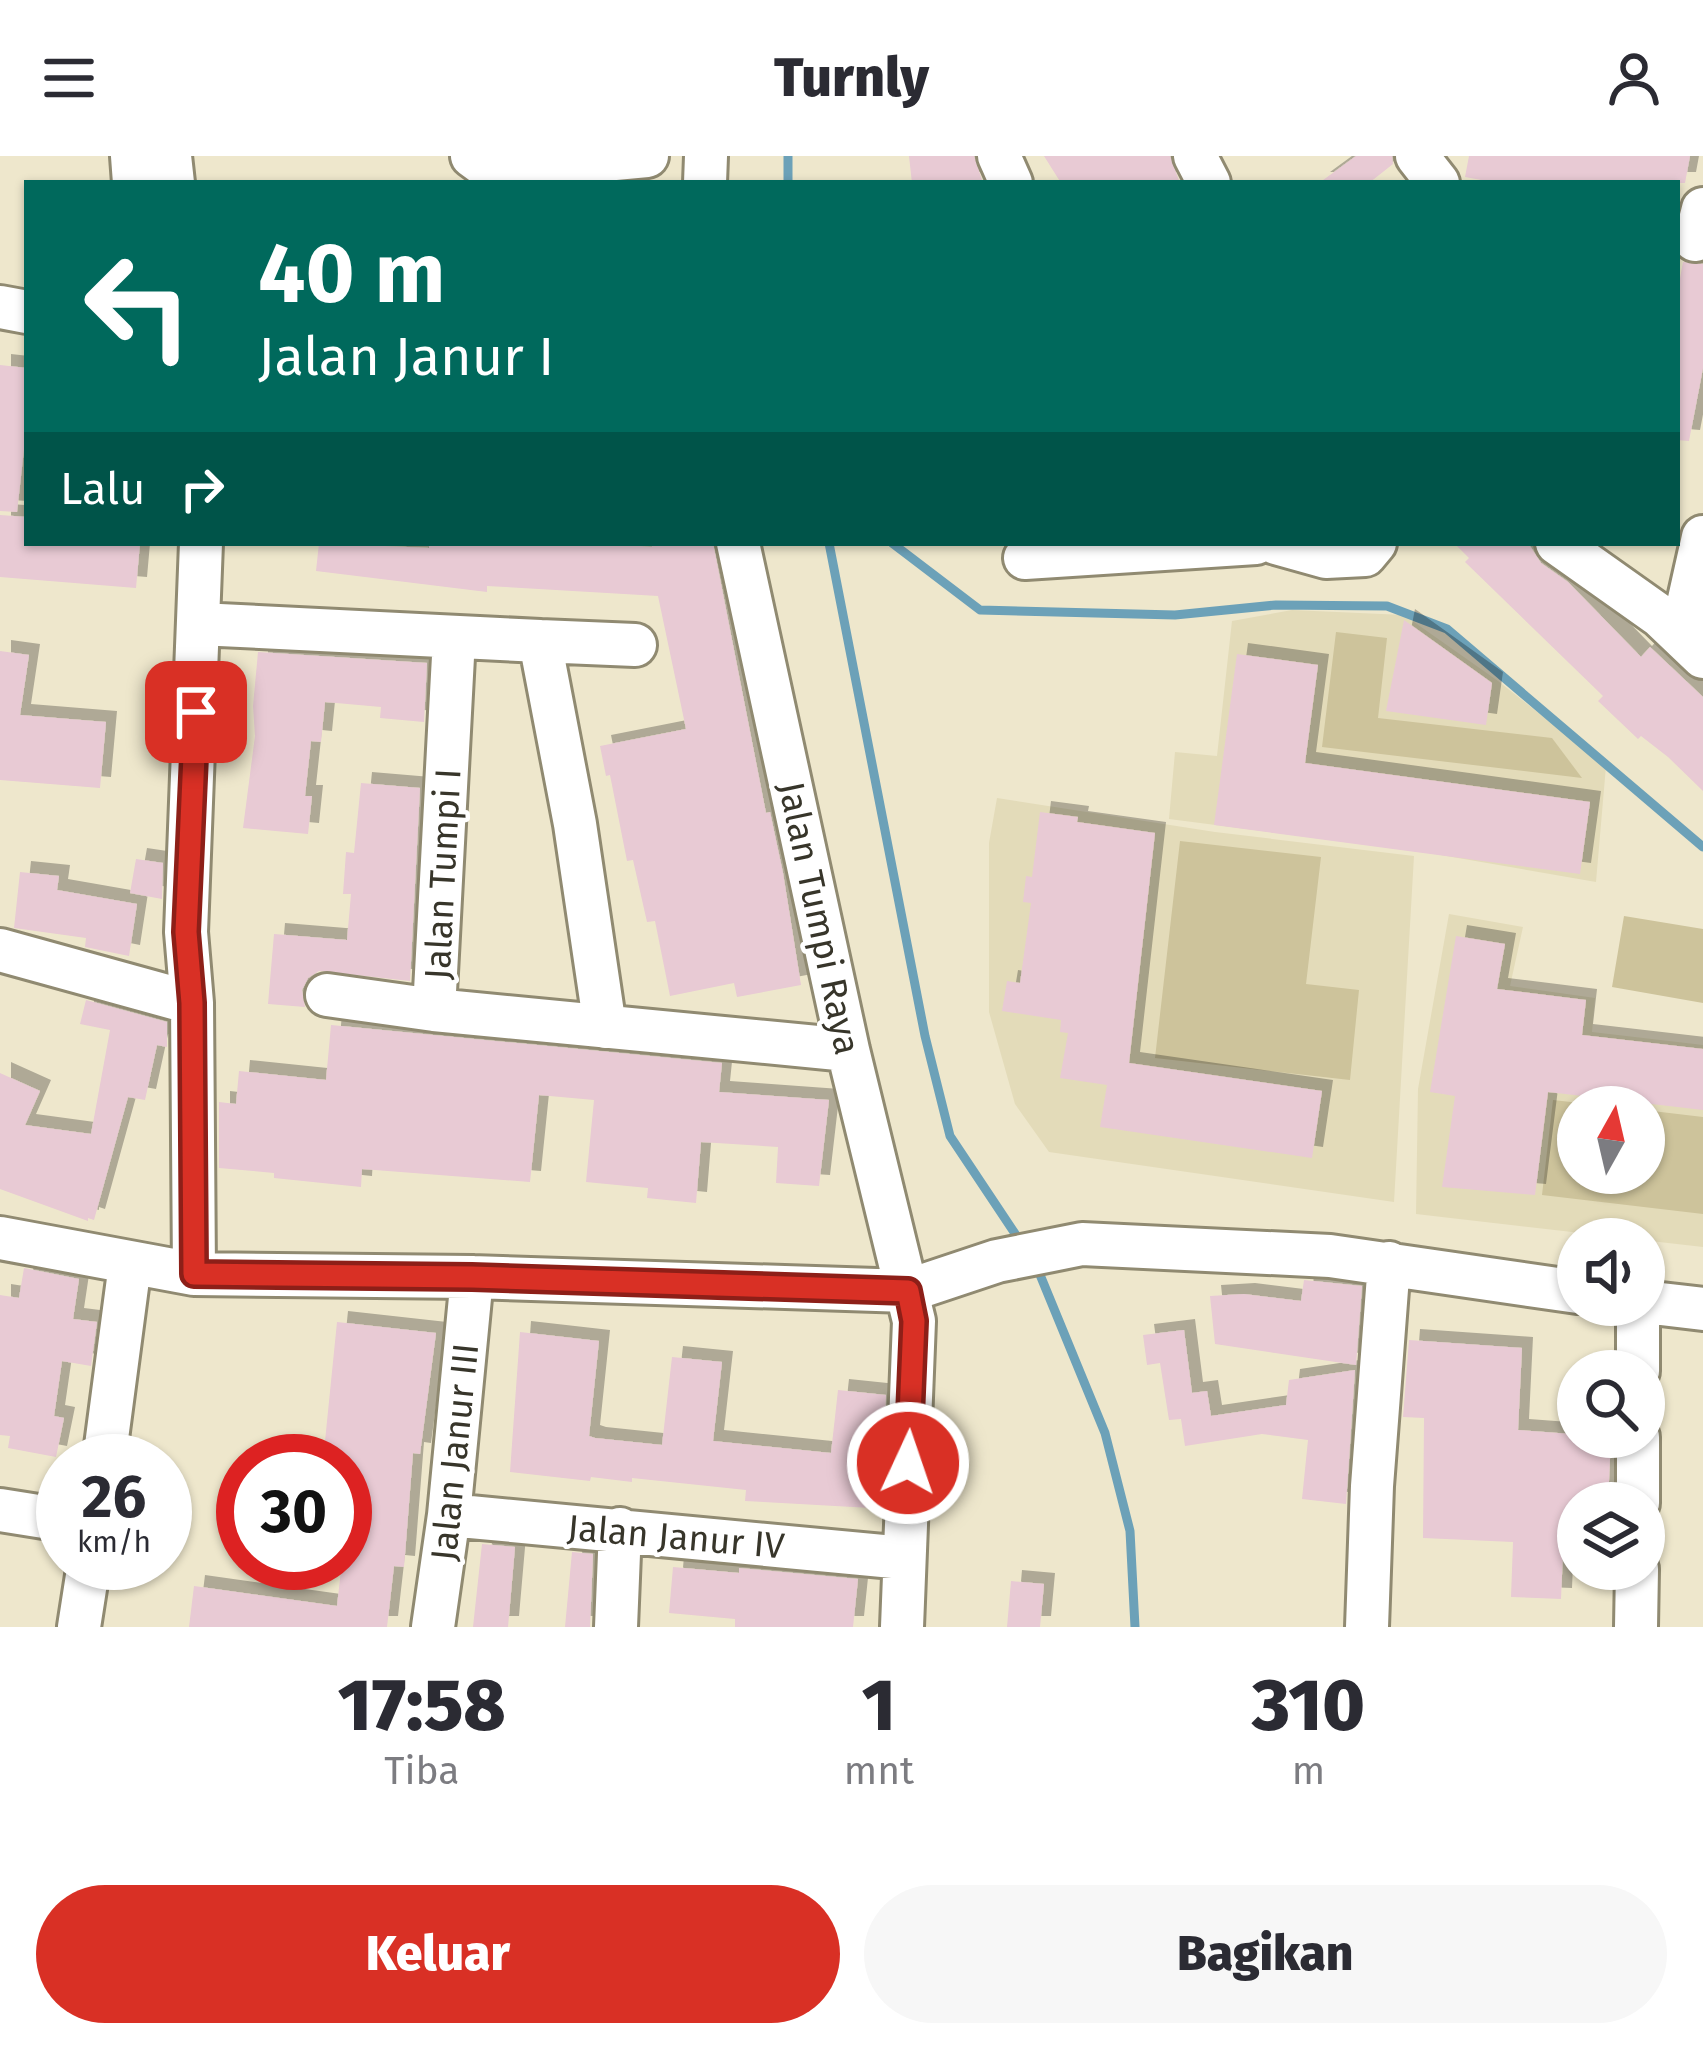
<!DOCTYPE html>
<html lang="id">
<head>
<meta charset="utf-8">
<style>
  :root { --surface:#fff; --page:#f7f7f7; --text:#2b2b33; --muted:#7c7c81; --accent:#d93025 }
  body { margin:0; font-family:"Fira Sans",sans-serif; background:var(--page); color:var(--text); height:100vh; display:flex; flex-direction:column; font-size:45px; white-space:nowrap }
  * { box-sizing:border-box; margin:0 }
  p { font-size:39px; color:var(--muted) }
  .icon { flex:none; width:66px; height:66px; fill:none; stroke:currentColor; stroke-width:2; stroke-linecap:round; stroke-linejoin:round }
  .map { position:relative; height:1471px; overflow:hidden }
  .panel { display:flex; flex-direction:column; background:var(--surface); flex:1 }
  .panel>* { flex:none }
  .top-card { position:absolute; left:24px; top:24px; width:1656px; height:366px; border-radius:0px; box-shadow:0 3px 9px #0004; background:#00695c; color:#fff; overflow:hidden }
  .needle { width:78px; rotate:8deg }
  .buttons { position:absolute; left:1557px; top:930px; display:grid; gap:24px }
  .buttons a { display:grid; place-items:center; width:108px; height:108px; border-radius:50%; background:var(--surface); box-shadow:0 3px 9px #0004; font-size:60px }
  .speed { position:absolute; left:36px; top:1278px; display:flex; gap:24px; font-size:60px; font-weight:700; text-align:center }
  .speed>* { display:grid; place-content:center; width:156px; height:156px; border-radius:50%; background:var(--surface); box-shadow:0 3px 9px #0004; line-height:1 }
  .speed small { font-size:30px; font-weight:400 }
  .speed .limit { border:18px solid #d22; background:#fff; color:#111 }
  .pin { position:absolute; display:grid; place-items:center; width:102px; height:102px; color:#fff; margin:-51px; border-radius:24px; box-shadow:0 6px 18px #0006 }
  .me { position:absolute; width:132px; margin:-66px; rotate:3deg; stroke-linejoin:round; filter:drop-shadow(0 0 9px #0008) }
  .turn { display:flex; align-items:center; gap:42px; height:252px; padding:0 36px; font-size:54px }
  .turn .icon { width:156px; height:156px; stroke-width:2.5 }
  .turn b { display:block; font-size:84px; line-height:102px }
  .then { display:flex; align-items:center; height:114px; padding:0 36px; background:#0003; gap:24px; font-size:45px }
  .eta { display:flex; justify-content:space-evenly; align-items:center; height:204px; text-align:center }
  .eta b { font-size:72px; font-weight:800; line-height:84px }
  .action { display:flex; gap:24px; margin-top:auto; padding:24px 36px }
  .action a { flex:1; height:138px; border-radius:72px; background:var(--accent); color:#fff; font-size:48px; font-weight:800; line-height:138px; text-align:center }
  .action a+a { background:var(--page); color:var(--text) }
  header { display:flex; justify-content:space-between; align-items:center; height:156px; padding:0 36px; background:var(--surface); font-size:54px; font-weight:800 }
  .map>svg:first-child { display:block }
  .built { fill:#e3dbb9; fill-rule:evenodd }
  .green { fill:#cdc39b }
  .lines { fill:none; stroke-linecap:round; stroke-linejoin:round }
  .stream { stroke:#6ca1b8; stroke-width:9 }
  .building { fill:#e8cad4; filter:url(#shadow) }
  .minor-casing { stroke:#908a71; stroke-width:48 }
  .minor { stroke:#fff; stroke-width:42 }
  .route-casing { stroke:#8d1f18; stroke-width:30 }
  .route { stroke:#d93025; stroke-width:21 }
  .labels { text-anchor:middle; stroke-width:9; stroke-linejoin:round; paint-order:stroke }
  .street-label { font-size:36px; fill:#37352a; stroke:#fff }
</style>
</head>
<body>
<header><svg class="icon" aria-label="menu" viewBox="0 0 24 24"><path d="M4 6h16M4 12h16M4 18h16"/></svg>Turnly<svg class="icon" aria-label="person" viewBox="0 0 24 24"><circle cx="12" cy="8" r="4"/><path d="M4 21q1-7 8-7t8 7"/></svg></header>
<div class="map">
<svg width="1703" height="1471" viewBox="0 0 1703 1471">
  <defs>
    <filter id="shadow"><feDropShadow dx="11" dy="-11" stdDeviation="0" flood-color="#0004"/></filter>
  </defs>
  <rect width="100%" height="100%" fill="#eee7cc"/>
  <!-- built -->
  <path class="built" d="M 1292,454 L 1404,459 L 1498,525 L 1606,610 L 1596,726 L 1412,694 L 1169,663 L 1175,596 L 1217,600 L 1232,465 Z
    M 997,642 L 1215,676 L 1414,700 L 1394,1046 L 1049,996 L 1015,948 L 989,856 L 989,687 Z
    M 1449,758 L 1523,771 L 1510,830 L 1595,842 L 1592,876 L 1703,889 L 1703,1091 L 1416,1058 L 1418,933 ZM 1578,951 L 1644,951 L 1644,1017 L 1578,1017 Z"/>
  <!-- green -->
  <path class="green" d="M 1336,476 L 1387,482 L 1378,562 L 1552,582 L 1582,622 L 1322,591 Z
    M 1180,685 L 1321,701 L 1306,828 L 1359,834 L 1350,924 L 1155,902 Z
    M 1624,760 L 1703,773 L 1703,847 L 1612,831 Z
    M 1553,944 L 1616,951 L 1578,951 L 1578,1017 L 1644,1017 L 1644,954 L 1703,961 L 1703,1058 L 1542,1039 Z"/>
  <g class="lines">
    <!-- stream -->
    <path class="stream" d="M 788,27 L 788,0
      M 829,387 L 925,880 L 950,980 L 1020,1085
      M 892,387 L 980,454 L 1175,459 L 1276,449 L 1387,450 L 1447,473 L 1703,691
      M 1036,1109 L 1105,1277 L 1130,1375 L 1135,1471"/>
  </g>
  <!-- building -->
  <path class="building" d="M 909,0 L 974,0 L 983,27 L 912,27 Z
    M 1044,0 L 1170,0 L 1180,27 L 1061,27 Z
    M 1356,0 L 1392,0 L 1393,8 L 1369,27 L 1319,27 Z
    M 1469,0 L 1690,0 L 1685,27 L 1498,27 L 1465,21 Z
    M 1683,106 L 1703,108 L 1703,212 L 1689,285 L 1677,284 L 1677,139 Z
    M 0,209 L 27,212 L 27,294 L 24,293 L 17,356 L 0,355 Z
    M 0,359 L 27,361 L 27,387 L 140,387 L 136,432 L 0,421 Z
    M 319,387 L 429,392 L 429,387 L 604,387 L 652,391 L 651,387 L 713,387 L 766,657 L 770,656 L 783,717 L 801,829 L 737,841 L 734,827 L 670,840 L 655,765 L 647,766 L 633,704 L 627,705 L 610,619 L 606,620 L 600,590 L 686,573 L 658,440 L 487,430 L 487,436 L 316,415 Z
    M 1454,387 L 1528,387 L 1541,407 L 1568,426 L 1641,501 L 1650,491 L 1703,541 L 1703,635 L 1668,601 L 1641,580 L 1638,583 L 1598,545 L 1603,540 L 1465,406 L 1469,402 Z
    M 1404,464 L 1492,527 L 1486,569 L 1386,555 Z
    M 0,495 L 29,499 L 20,559 L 106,566 L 100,632 L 0,624 Z
    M 258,496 L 427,507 L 424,566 L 380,562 L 381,551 L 325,546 L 321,586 L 311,585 L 305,640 L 312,640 L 308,678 L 243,672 L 255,580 L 253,550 Z
    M 1237,498 L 1318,509 L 1305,607 L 1590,646 L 1580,718 L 1214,669 Z
    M 361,627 L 420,632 L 410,825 L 319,815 L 308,822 L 302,834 L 305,851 L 268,848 L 274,778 L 347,784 L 351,738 L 343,738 L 346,696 L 354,697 Z
    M 1040,656 L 1078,661 L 1077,666 L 1155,677 L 1129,907 L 1322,935 L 1312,1002 L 1100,971 L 1107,929 L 1060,922 L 1068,877 L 1060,876 L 1061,864 L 1002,855 L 1007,825 L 1020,827 L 1031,747 L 1023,746 L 1026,720 L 1032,721 Z
    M 136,703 L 163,707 L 162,743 L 130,737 Z
    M 20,716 L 59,720 L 57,734 L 137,748 L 129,800 L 85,791 L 86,782 L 14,772 Z
    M 1456,780 L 1505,788 L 1497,833 L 1586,844 L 1582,879 L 1703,893 L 1703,954 L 1548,936 L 1535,1039 L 1442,1031 L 1455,940 L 1430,936 Z
    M 86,844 L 167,866 L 167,891 L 157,889 L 145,944 L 128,941 L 94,1064 L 88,1062 L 88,1065 L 0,1033 L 0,917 L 40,935 L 25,969 L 91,978 L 110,874 L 80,868 Z
    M 331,869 L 722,907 L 719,936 L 829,944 L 819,1030 L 776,1027 L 778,991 L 701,986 L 696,1047 L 647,1042 L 648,1032 L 586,1026 L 594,944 L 539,939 L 530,1026 L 362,1013 L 361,1031 L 274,1022 L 274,1017 L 219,1012 L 219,946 L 236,948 L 239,915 L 326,924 Z
    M 24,1112 L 79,1123 L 73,1163 L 97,1166 L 91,1210 L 62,1205 L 54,1260 L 64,1262 L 56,1301 L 8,1292 L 10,1280 L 0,1279 L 0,1139 L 19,1142 Z
    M 1304,1124 L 1362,1130 L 1356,1209 L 1215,1188 L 1210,1140 L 1244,1138 L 1301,1145 Z
    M 337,1166 L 436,1177 L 420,1298 L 413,1297 L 404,1411 L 394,1410 L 387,1471 L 189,1471 L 194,1430 L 337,1450 L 341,1414 L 345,1414 L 345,1305 L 323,1305 Z
    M 1184,1174 L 1192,1237 L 1207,1235 L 1211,1260 L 1286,1249 L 1289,1224 L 1355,1214 L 1346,1348 L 1302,1343 L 1308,1284 L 1262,1278 L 1185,1290 L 1181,1263 L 1169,1264 L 1160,1207 L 1147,1209 L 1143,1179 Z
    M 520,1176 L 599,1185 L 589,1280 L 595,1282 L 662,1289 L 672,1201 L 722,1206 L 713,1285 L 831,1297 L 838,1234 L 886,1239 L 883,1299 L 877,1298 L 871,1352 L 745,1345 L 746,1334 L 632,1322 L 632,1326 L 591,1321 L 590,1325 L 510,1316 Z
    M 1409,1184 L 1522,1192 L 1518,1274 L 1611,1281 L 1608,1347 L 1578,1347 L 1578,1396 L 1563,1395 L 1561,1443 L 1511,1441 L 1513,1386 L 1423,1382 L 1424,1262 L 1403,1261 Z
    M 482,1388 L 515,1391 L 508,1471 L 473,1471 Z
    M 572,1396 L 593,1398 L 590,1471 L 565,1471 Z
    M 673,1411 L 739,1417 L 739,1412 L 858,1423 L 853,1471 L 735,1471 L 735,1463 L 669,1457 Z
    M 1011,1425 L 1044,1428 L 1040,1471 L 1007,1471 Z"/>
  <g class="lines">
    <!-- minor casing -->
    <g class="minor-casing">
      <path id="minor" d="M 132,0 L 134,27
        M 170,0 L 173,27
        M 472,0 L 487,11 L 518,12 L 647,0
        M 999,0 L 1011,27
        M 1195,0 L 1209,27
        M 1417,0 L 1438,27
        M 705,27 L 706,0
        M 1695,84 L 1703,53
        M 0,151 L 27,156
        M 738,387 L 848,894 L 914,1165 L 902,1471
        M 1276,387 L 1326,401 L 1365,399 L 1375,387
        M 1557,387 L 1660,460 L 1703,501
        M 1025,402 L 1256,387
        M 199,468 L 540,485 L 575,668 L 605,871
        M 1681,479 L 1703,381
        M 454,482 L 434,854 L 848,894
        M 540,485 L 635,489
        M 0,794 L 192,847
        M 327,839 L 434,854
        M 0,1082 L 194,1118 L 472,1121 L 907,1135 L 997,1105 L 1082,1088 L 1330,1100 L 1578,1136
        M 194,1118 L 192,847 L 186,776 L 201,387
        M 1644,1146 L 1703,1153
        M 1638,1149 L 1638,1215
        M 104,1305 L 130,1108
        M 1638,1347 L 1638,1281
        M 0,1354 L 63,1364
        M 449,1359 L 904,1402
        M 79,1471 L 89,1407
        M 433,1471 L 449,1359 L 472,1121
        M 616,1471 L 620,1373
        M 1367,1471 L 1372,1330 L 1389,1107
        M 1636,1471 L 1637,1413"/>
    </g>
    <!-- minor -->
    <use href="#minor" class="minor"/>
  </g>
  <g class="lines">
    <!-- route casing -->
    <g class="route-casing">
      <path id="route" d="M 196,556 L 186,776 L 192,847 L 194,1118 L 472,1121 L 908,1135 L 914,1165 L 908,1307"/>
    </g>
    <!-- route -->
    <use href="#route" class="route"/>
  </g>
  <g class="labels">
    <!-- street labels -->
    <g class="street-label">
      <text transform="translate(442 718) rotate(-87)" y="13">Jalan Tumpi I</text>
      <text transform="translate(820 762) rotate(78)" y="13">Jalan Tumpi Raya</text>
      <text transform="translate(454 1296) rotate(-84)" y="13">Jalan Janur III</text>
      <text transform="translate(676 1380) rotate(5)" y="13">Jalan Janur IV</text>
    </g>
  </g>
</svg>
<div class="buttons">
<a><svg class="needle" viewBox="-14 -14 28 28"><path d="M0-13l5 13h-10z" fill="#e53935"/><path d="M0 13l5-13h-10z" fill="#7c7c81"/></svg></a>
<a><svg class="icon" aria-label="sound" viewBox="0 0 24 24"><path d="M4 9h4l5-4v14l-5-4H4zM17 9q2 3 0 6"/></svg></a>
<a><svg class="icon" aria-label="search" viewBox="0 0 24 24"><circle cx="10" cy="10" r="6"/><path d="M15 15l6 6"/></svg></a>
<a><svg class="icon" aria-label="layers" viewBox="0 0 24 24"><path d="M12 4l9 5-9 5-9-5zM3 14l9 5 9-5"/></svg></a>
</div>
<div class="speed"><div>26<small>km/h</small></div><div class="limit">30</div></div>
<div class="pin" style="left:196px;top:556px;background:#d93025"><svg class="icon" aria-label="arrive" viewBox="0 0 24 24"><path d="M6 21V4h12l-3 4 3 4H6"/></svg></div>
<svg class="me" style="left:908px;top:1307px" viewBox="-20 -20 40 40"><circle r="17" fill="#d93025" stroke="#fff" stroke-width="3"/><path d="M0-11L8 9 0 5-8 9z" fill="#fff"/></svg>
<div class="top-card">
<div class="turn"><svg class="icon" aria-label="left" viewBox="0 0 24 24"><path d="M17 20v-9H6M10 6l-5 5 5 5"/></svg><div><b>40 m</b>Jalan Janur I</div></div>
<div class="then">Lalu<svg class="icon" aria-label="right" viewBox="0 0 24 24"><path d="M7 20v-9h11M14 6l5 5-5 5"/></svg></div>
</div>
</div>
<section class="panel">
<div class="eta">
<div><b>17:58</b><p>Tiba</p></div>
<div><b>1</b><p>mnt</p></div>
<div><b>310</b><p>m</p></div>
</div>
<div class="action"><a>Keluar</a><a>Bagikan</a></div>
</section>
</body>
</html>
